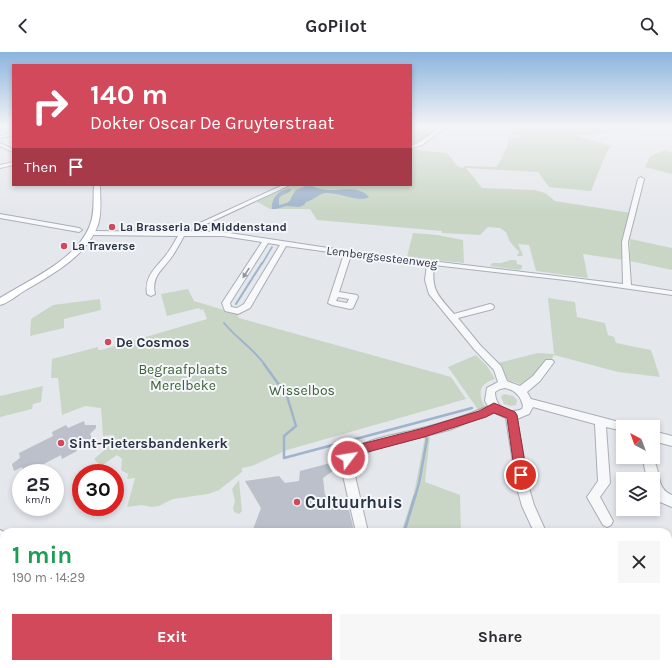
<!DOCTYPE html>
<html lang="en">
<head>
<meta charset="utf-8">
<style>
  :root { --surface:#fff; --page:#f7f7f7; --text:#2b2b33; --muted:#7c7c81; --accent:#d1495b }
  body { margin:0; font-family:Karla,sans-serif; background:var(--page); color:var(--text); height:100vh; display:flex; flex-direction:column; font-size:15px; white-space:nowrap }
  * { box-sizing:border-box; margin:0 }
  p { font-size:13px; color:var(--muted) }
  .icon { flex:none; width:22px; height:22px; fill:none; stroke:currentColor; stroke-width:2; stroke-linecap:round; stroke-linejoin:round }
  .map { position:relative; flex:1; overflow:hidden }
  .panel { position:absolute; left:0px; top:476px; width:672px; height:140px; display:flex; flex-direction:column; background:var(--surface); border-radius:12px 12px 0 0; box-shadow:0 2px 6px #0003 }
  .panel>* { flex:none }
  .hud { position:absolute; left:12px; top:12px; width:400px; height:122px; border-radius:0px; box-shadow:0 2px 6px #0003; background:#d1495b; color:#fff; overflow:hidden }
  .needle { width:26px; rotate:319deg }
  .tools { position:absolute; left:616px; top:368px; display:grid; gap:8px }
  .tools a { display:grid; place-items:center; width:44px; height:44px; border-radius:0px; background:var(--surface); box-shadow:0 2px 6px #0003; font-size:20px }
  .speed { position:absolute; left:12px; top:412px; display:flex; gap:8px; font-size:20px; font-weight:700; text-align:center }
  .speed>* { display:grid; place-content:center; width:52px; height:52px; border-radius:50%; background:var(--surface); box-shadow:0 2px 6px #0003; line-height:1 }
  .speed small { font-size:10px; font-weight:400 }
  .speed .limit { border:6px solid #d22; background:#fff; color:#111 }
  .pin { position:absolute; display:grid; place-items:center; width:34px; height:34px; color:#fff; margin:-17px; border:2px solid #fff; border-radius:50%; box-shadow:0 1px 4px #0007 }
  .me { position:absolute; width:44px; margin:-22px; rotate:59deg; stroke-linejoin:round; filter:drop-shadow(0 0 3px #0008) }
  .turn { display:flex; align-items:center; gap:14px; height:84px; padding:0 12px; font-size:18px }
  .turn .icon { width:52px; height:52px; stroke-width:2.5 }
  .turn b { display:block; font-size:28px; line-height:34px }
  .then { display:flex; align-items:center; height:38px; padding:0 12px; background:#0003; gap:8px; font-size:15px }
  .round { display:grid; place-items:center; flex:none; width:42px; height:42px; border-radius:0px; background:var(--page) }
  .headline { display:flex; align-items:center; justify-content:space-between; height:68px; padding:0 12px }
  h1 { font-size:24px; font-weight:700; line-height:30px; color:#1e9e55 }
  .button { display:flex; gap:8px; margin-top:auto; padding:8px 12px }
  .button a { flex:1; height:46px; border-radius:0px; background:var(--accent); color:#fff; font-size:16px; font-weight:700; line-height:46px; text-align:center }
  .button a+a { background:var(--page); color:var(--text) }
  header { display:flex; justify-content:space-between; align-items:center; height:52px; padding:0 12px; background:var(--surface); font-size:18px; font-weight:700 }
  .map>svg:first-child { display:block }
  .green { fill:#c9d6c5 }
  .water { fill:#9fb4cc }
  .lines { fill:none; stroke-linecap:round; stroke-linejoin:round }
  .stream-far3 { stroke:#9fb4cc; stroke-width:1.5 }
  .stream-far2 { stroke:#9fb4cc; stroke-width:2 }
  .stream-far1 { stroke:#9fb4cc; stroke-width:2.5 }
  .stream { stroke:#9fb4cc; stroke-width:3 }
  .building { fill:#bbc0ca }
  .minor-casing { stroke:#a9aeb7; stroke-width:2 }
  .major-casing { stroke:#a3abb8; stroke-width:2 }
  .minor { fill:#f7f8fa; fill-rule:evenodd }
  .major { fill:#fff; fill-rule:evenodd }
  .oneway { fill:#9196a0 }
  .route { fill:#d1495b; stroke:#882f3b }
  .poi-dot { fill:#d1495b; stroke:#f4f6f9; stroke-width:1.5 }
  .labels { text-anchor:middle; stroke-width:4; stroke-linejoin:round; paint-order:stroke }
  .far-poi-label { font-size:12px; font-weight:bold; fill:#2b3445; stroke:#f4f6f9; text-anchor:start }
  .far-street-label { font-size:12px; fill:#2b3445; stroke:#f4f6f9 }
  .poi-label { font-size:14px; font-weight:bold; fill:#2b3445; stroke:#f4f6f9; text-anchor:start }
  .park-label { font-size:14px; fill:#3f6138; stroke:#f4f6f9 }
  .near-poi-label { font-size:17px; font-weight:bold; fill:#2b3445; stroke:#f4f6f9; text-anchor:start }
</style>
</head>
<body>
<header><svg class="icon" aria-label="back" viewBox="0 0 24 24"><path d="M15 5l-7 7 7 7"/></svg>GoPilot<svg class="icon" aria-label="search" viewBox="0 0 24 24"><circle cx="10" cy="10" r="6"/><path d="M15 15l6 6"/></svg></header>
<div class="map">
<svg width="672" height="616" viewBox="0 0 672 616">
  <rect width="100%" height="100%" fill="#e4e7ec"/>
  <!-- green -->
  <path class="green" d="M 441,74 L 444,74 L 421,90 L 411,94 L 411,76 L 434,78 Z
    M 513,74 L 631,74 L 639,79 L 574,83 L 612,94 L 606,101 L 591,139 L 549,135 L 538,120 L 466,116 L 482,136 L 535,138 L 545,141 L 555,149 L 631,161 L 624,208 L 583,202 L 588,226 L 536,219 L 529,193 L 518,192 L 523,203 L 521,204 L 517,204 L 519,200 L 510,190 L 506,180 L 500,176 L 488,175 L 480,183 L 442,181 L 442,179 L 317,168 L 310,157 L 270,157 L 256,149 L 294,133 L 411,133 L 411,96 L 419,98 L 447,101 L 458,115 L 464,116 L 463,114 L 497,115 L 507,95 L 509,85 L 515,85 L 520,83 L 512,82 Z
    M 665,98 L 672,101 L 672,122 L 645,115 L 650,104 Z
    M 413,181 L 437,183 L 463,188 L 464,211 L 407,205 Z
    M 630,187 L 672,196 L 672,218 L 630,209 Z
    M 511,208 L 516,208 L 517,212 L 522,213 L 522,216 L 520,218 L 490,214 L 492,211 L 501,211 Z
    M 188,237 L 194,249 L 237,262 L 239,266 L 451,325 L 466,347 L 287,398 L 252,414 L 242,416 L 242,420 L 219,438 L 208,442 L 173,447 L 159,454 L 151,455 L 142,453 L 127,455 L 135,426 L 127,427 L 128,422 L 121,418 L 122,407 L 117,403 L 101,414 L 94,407 L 108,395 L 114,383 L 103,384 L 101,356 L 85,354 L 62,363 L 58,326 L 51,326 L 52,307 L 98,295 L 98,298 L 101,298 L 207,267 L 203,257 L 200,258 L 199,256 L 167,264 L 161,242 Z
    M 548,246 L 575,250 L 577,265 L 605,271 L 608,283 L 614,285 L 616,291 L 651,298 L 660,325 L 618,320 L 554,303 L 551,308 L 545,308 L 538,320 L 523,333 L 506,327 L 498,311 L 538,301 L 554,302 Z
    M 100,247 L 101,258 L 64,267 L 64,276 L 30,284 L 31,267 L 53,253 Z
    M 476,303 L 487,314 L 495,327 C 478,332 478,342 485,355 L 479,359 L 448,315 Z
    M 43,334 L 41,350 L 33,352 L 32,357 L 0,365 L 0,344 Z
    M 504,342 L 513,344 L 517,348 L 516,353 L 511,354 L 504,352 L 501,345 Z
    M 430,383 L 425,430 L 460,443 L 461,480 L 395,480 L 402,478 L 414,441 L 425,385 Z
    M 239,428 L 242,459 L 239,462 L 234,460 L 233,456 L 235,449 L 232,437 Z
    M 340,612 L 422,612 L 380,616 L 341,616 Z"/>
  <!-- water -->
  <path class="water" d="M 308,133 C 314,134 321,138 327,138 C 342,139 358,133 369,145 C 360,151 338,140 326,141 C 318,142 314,148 306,150 L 304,153 L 299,155 L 286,154 L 276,157 L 272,157 C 271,145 280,136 292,137 C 288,143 283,141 279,146 L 279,153 C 294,150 288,148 296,138 Z"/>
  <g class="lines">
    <!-- stream-far3 -->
    <path class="stream-far3" d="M 262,212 L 272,195"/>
    <!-- stream-far2 -->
    <path class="stream-far2" d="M 236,252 L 262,211
      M 224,271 C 236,286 254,297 265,313"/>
    <!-- stream-far1 -->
    <path class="stream-far1" d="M 264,312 L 287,344 L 296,374 L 284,384 L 284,406 L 472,356
      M 415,445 L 419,431 L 427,387 L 424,383"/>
    <!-- stream -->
    <path class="stream" d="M 404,480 L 415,444"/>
  </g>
  <!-- building -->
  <path class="building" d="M 84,369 L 85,373 L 96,373 L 96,376 L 90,382 L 92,387 L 75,396 L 77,399 L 62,407 L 61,403 L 27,421 L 24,421 L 22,415 L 14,419 L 12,412 L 20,406 L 19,401 L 53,384 L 52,380 L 66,373 L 68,376 Z
    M 342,408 L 340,414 L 323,426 L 325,443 L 349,458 L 354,479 L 252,480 L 261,456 L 245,429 L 279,424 L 285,431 L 299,429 L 300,419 Z"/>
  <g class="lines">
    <!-- minor casing -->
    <g class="minor-casing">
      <path id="minor" d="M 442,74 L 447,74 L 422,93 L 411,96 L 411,94 L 418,91 Z
        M 13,81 L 13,83 L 0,86 L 0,84 Z
        M 0,91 L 13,97 L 13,100 L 0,94 Z
        M 13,110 L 13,113 L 0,116 L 0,113 Z
        M 641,125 L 644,127 L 628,190 L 631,233 L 672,239 L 672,243 L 574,229 L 434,213 C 431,239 438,243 454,262 L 490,252 L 493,253 L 494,255 L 493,257 L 458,266 L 480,293 L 501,314 L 507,329 L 520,334 L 533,324 L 546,308 L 552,308 L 554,310 L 540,329 L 527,340 L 531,347 L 627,372 L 628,375 L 623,375 L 623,379 L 606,375 L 610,431 L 600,445 L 613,469 L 611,473 L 607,475 L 603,473 L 587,445 L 598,429 L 595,372 L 533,355 L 529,362 L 517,367 L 529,436 L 534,453 L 546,480 L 534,480 L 522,454 L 517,436 L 506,366 L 493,360 L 449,378 L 374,397 L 354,409 L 353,415 L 368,480 L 356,480 L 341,415 L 345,402 C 365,387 390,384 414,378 C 440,372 464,365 488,354 L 485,349 L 487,336 L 498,330 L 494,318 L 474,297 L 429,242 L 425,228 L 427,212 L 351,203 L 339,240 L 357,243 L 358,245 L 353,256 L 350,257 L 332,253 L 328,251 L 344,202 L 286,194 L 250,256 L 238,262 L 225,259 L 222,251 L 262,190 L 223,184 L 184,184 C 180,191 176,199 171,206 C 162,218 151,225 155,242 L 151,244 L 147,242 C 144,224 156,216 166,203 C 171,197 174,190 178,184 L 91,183 L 88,181 L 91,179 L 191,180 L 195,174 L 200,171 L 283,133 L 290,133 L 204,173 L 197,180 L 223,180 L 348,199 L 623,232 L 622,190 L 638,127 ZM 268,191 L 280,193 L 244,252 L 237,256 L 231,255 L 230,251 ZM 338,245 L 349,247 L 347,251 L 336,249 ZM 505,336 C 515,338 521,344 523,354 L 522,357 C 508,363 495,355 495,340 L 500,337 Z
        M 0,162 L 79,176 L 82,178 L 79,180 L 0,166 Z
        M 653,379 L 672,384 L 672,394 L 653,389 Z
        M 653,402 L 655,405 L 654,409 C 661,421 656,437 672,443 L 672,455 L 660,450 L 653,444 L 653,427 L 647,427 L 644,413 L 645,411 L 643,405 L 653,405 Z
        M 672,569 L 672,588 L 668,589 L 668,570 Z
        M 601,612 L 618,612 L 620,616 L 603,616 Z
        M 639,612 L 655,612 L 653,616 L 637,616 Z"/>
    </g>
    <!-- major casing -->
    <g class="major-casing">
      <path id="major" d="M 94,133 L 100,133 C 100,146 102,160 98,173 C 86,205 51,223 24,239 C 16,244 8,251 0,253 L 0,246 C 30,227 77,208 90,173 C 95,161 93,146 94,133 Z
        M 0,478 L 4,480 L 4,498 L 0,496 Z
        M 133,612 L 153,612 L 154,616 L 134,616 Z"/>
    </g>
    <!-- minor -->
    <use href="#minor" class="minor"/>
    <!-- major -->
    <use href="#major" class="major"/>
  </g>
  <!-- one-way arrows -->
  <defs><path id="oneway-solid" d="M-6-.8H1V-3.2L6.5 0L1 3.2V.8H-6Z"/></defs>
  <use class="oneway" href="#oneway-solid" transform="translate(246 221) rotate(123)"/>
  <!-- sky -->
  <linearGradient id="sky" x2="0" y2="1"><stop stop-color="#8bb4dd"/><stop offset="0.46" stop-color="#f3f4f6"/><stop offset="1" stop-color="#f3f4f6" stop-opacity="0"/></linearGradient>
  <rect width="672" height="160" fill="url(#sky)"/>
  <!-- route -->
  <path class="route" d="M 494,351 L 515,360 L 517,363 L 527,423 L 525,427 L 521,428 L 517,427 L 515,423 L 507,366 L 494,361 L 486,365 L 424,385 L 364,401 L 348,411 L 345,410 L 343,406 L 345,403 L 361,392 L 424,376 L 479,359 Z"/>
  <!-- markers -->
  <g class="poi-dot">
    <circle cx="112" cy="175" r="4"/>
    <circle cx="64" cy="194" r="4"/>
    <circle cx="108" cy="290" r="4"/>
    <circle cx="61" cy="391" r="4"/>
    <circle cx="297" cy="450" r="4"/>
  </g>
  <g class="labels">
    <!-- far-poi labels -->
    <g class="far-poi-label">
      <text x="120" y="179">La Brasseria De Middenstand</text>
      <text x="72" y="198">La Traverse</text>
    </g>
    <!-- far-street labels -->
    <g class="far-street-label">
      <text transform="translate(382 205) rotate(7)" y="4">Lembergsesteenweg</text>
    </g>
    <!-- poi labels -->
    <g class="poi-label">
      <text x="116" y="295">De Cosmos</text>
      <text x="69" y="396">Sint-Pietersbandenkerk</text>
    </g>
    <!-- park labels -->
    <g class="park-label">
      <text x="183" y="322">Begraafplaats<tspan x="183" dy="16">Merelbeke</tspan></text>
      <text x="302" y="343">Wisselbos</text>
    </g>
    <!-- near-poi labels -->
    <g class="near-poi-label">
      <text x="305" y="456">Cultuurhuis</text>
    </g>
  </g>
</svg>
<div class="tools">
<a><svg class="needle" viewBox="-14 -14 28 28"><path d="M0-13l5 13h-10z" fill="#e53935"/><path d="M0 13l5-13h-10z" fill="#7c7c81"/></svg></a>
<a><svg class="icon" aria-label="layers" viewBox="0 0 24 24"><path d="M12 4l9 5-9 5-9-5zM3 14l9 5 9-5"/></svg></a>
</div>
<div class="speed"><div>25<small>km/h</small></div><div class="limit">30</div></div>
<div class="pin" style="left:521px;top:423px;background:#d93025"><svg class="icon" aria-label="arrive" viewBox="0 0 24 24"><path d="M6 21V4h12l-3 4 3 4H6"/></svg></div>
<svg class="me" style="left:348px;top:406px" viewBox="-20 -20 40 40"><circle r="17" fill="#d1495b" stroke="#fff" stroke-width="3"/><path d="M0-11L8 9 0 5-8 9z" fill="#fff"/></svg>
<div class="hud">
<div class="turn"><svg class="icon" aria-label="right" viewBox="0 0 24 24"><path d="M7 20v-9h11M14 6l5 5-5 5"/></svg><div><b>140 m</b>Dokter Oscar De Gruyterstraat</div></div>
<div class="then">Then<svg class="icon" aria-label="arrive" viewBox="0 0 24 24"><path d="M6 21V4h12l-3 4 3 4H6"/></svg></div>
</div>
<section class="panel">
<div class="headline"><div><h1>1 min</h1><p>190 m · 14:29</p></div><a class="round"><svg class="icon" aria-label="close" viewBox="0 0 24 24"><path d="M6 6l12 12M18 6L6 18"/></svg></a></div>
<div class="button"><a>Exit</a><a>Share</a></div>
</section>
</div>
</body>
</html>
